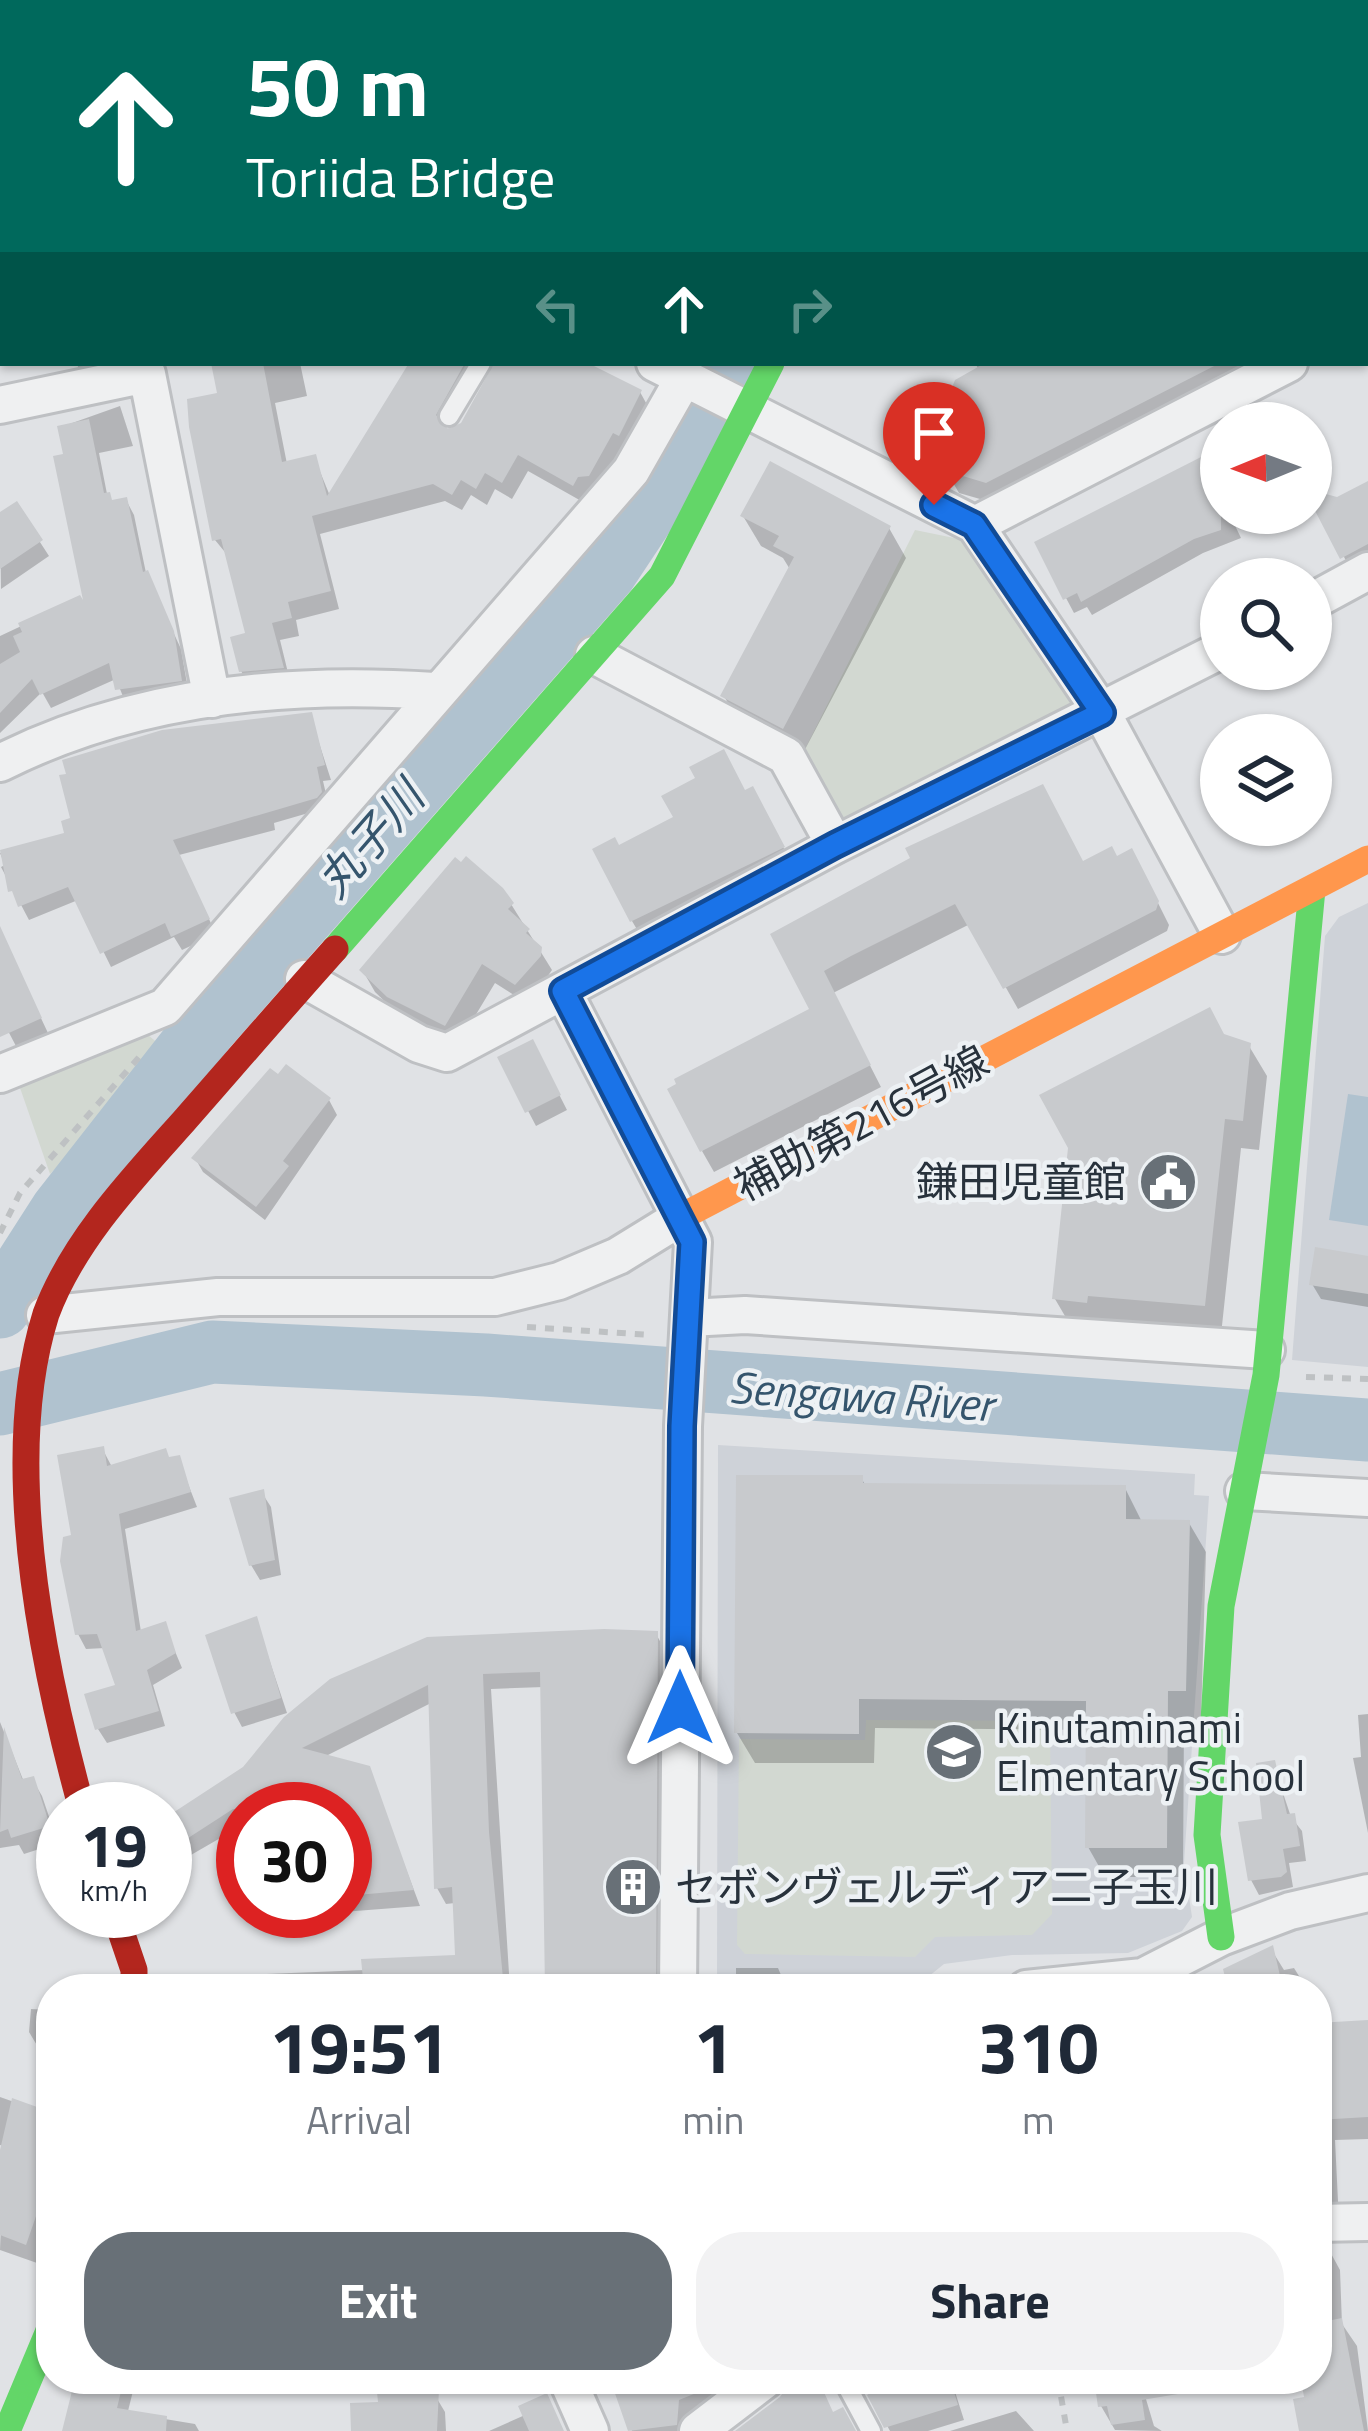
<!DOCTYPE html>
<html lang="en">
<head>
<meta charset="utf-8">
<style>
  :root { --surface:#fff; --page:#f2f2f3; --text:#1f2937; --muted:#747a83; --accent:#687077 }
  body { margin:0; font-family:"Titillium Web","Noto Sans JP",sans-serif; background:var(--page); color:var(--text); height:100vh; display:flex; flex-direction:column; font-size:45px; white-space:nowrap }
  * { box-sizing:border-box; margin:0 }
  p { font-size:39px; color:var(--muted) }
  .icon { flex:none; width:66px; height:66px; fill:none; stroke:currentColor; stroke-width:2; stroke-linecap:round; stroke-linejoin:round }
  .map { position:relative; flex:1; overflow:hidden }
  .drawer { position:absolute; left:36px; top:1974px; width:1296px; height:420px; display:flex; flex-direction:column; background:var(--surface); border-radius:48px; box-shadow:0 3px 9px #0004 }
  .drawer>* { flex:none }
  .banner { position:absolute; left:0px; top:0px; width:1368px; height:366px; box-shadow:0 3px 9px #0004; background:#00695c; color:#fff; overflow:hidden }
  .needle { width:78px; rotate:269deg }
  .controls { position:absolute; left:1200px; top:402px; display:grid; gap:24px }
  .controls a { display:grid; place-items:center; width:132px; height:132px; border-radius:50%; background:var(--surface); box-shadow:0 3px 9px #0004; font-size:60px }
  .speed { position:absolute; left:36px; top:1782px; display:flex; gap:24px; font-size:60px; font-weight:700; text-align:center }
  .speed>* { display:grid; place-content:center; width:156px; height:156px; border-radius:50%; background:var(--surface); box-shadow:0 3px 9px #0004; line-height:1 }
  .speed small { font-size:30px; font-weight:400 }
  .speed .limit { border:18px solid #d22; background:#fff; color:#111 }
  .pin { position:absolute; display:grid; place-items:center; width:102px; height:102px; color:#fff; margin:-123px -51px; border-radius:50% 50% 50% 0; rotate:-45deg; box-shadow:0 0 12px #0007 }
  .pin .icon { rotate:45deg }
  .me { position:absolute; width:132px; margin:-66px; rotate:0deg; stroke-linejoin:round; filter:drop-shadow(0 0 9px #0008) }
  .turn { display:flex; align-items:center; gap:42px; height:252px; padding:0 48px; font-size:54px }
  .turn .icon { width:156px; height:156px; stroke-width:2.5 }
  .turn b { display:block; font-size:84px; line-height:102px }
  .lanes { display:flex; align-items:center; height:114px; padding:0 48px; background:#0003; justify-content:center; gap:60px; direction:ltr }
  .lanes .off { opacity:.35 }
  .eta { display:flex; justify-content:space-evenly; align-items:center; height:204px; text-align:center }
  .eta b { font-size:72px; font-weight:700; line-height:84px }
  .button { display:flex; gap:24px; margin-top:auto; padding:24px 48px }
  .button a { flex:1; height:138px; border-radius:48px; background:var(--accent); color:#fff; font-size:48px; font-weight:700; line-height:138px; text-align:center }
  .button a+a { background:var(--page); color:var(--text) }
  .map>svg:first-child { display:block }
  .built { fill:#ced2d8 }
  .green { fill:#d2d8d1 }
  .water { fill:#b0c2cf }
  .shadow { fill:#0003; fill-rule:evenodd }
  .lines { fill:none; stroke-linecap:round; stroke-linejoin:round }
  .river { stroke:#b0c2cf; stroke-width:63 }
  .building { fill:#c8cacd }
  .lane-casing { stroke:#bec0c3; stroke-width:24 }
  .street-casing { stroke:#bec0c3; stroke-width:42 }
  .path { stroke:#bec1c3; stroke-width:6; stroke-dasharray:9 9; stroke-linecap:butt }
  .lane { stroke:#eff0f1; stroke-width:18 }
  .street { stroke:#eff0f1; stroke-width:36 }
  .fast { stroke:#63d668; stroke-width:27 }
  .slow { stroke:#ff974d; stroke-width:27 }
  .jam { stroke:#b3261e; stroke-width:27 }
  .route-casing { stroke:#114b97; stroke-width:30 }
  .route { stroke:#1a73e8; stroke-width:21 }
  .labels { text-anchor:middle; stroke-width:9; stroke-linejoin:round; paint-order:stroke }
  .street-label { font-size:42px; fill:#28323c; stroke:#edf1f4 }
  .poi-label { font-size:42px; fill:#28323c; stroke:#edf1f4; text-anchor:start }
  .water-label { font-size:45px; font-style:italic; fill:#35556d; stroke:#edf1f4 }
</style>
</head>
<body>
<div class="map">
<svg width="1368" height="2431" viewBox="0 0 1368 2431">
  <rect width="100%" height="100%" fill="#e0e2e5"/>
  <!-- built -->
  <path class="built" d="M 1368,903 L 1368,1367 L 1292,1360 L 1325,936 L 1339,917 Z
    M 718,1445 L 1195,1474 L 1194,1495 L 1209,1496 L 1184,1863 L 1192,1917 L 1182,1931 L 1128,1953 L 1012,1955 L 944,1964 L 913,1989 L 717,1989 Z"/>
  <!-- green -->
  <path class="green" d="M 915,530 L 964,540 L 1077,704 L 846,823 L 805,749 Z
    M 148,1035 L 171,1054 L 50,1174 L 19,1085 Z
    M 866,1720 L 1040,1721 L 1050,1728 L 1052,1914 L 1032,1935 L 935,1937 L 915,1957 L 745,1954 L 737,1945 L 739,1739 L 865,1740 Z"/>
  <!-- water -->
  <path class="water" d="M 1348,1094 L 1368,1097 L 1368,1226 L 1329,1220 Z"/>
  <!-- shadow -->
  <path class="shadow" d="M 0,0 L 54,3 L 3,3 L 3,121 Z
    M 388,0 L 464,0 L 387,3 Z
    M 755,0 L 820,0 L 822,3 L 754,3 Z
    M 0,199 L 3,199 L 0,336 Z
    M 76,363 L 137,363 L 88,385 Z
    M 214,363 L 300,363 L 307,396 L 275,403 L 287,464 L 314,457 L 330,496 L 412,363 L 583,363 L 640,392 L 650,410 L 599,492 L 587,494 L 583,502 L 528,471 L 512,499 L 495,489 L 487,505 L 471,495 L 462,510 L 445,501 L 320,534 L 339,609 L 296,620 L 299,636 L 280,640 L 291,685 L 252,689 L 241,671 L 249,635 L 229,557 L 215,540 L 192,427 L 221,396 ZM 496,369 L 462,427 L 445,429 L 480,372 Z
    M 975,363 L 1239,363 L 1242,370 L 1001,505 L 959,493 L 945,469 L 979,370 Z
    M 120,406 L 133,446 L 99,453 L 107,494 L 113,503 L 126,500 L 134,515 L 146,573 L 181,649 L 189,695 L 126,704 L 116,679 L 51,708 L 42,692 L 0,733 L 0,636 L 79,599 L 89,614 L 61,427 Z
    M 1368,485 L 1368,569 L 1354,576 L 1311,494 L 1338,500 Z
    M 1221,496 L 1221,513 L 1229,513 L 1241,538 L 1203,553 L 1092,615 L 1087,607 L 1074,613 L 1066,598 Z
    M 16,505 L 49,556 L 1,589 L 0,515 Z
    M 743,516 L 889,528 L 906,558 L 801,757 L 741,726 L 724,696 L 791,571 L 783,558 L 761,546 Z
    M 310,715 L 331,780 L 323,781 L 329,807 L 274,823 L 275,830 L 179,855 L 216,934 L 182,950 L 174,937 L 111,967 L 78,900 L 29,920 L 1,867 L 5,865 L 0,853 L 68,835 L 74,820 L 151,736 Z
    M 745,793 L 765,812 L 795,870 L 645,943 L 632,921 L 618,849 Z
    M 1116,859 L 1143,873 L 1169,925 L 1167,931 L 1018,1009 L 970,924 L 833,993 L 881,1087 L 714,1172 L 702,1151 L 813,1010 L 774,935 Z
    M 511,904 L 552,970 L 528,1004 L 495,983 L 457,1046 L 402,1018 L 375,992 L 363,971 Z
    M 0,973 L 23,980 L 48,1033 L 17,1048 L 6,1027 L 0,1030 Z
    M 1224,1037 L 1249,1046 L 1267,1076 L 1259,1150 L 1241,1148 L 1221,1335 L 1072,1328 L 1055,1299 Z
    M 540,1057 L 567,1110 L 536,1126 L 501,1059 Z
    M 329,1100 L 337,1115 L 265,1220 L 203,1172 L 195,1158 Z
    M 1368,1259 L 1368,1307 L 1321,1299 L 1312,1284 Z
    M 103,1450 L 112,1467 L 178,1458 L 197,1507 L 125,1529 L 141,1632 L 164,1625 L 182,1668 L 153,1685 L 165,1726 L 107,1743 L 98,1729 L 119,1687 L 105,1648 L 86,1649 L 78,1634 L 74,1538 Z
    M 861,1478 L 866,1486 L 1125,1488 L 1142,1522 L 1189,1523 L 1206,1552 L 1201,1720 L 1184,1720 L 1183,1877 L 1105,1877 L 1088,1847 L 1088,1730 L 875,1728 L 874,1763 L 755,1763 L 737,1733 Z
    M 262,1493 L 271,1507 L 281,1575 L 260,1580 L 251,1565 Z
    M 256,1620 L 287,1713 L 242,1727 L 234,1712 Z
    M 656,1634 L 665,1650 L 665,1989 L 548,1989 L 544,1687 L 491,1689 L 510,1989 L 219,1989 L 219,1976 L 365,1970 L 459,1958 L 455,1903 L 446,1904 L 437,1888 L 431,1703 L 324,1757 L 368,1769 L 420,1906 L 265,1918 L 261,1911 L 345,1911 L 345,1809 L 243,1809 L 243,1832 L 229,1833 L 165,1870 L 165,1822 L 245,1770 L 331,1681 Z
    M 1368,1714 L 1368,1833 L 1353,1758 L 1361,1757 L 1358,1715 Z
    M 0,1722 L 24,1782 L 32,1779 L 42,1796 L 58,1843 L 24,1854 L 19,1845 L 0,1848 Z
    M 1273,1763 L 1291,1817 L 1302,1831 L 1306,1861 L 1289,1863 L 1293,1887 L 1259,1895 L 1251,1880 Z
    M 1271,1949 L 1284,1970 L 1294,1968 L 1307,1989 L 1231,1989 Z
    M 736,1968 L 778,1968 L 787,1989 L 736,1989 Z
    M 31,2009 L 51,2010 L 51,2048 L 38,2047 L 29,2032 Z
    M 1317,2023 L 1368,2023 L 1368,2139 L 1335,2140 L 1339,2221 L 1317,2225 Z
    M 0,2097 L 51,2115 L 51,2224 L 37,2263 L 0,2250 L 4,2146 L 0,2145 Z
    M 1317,2247 L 1328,2248 L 1340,2270 L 1342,2324 L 1357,2346 L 1368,2431 L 1302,2431 L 1307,2399 L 1304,2379 L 1317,2379 Z
    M 78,2379 L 136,2379 L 123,2431 L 65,2431 Z
    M 613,2379 L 747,2379 L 686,2431 L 632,2431 Z
    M 880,2379 L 951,2379 L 964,2420 L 928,2431 L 890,2431 L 871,2396 L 883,2390 Z
    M 1097,2379 L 1140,2379 L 1154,2426 L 1162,2431 L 1115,2430 L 1101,2406 Z
    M 433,2392 L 445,2412 L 446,2431 L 354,2431 L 381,2405 Z
    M 1016,2411 L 1034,2431 L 950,2431 Z
    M 525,2415 L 563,2431 L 489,2431 Z
    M 165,2419 L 195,2424 L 199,2431 L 163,2431 Z"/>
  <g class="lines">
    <!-- river -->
    <path class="river" d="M 896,3 L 898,0
      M 0,1307 L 61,1212 L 205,1028 L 606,571 L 685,452 L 724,363
      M 0,1404 L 212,1352 L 486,1365 L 1368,1430"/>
  </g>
  <!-- building -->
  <path class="building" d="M 211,363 L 263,363 L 282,462 L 316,454 L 327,496 L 409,363 L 465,363 L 436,415 L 448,429 L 461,423 L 494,363 L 588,363 L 642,390 L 619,436 L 613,433 L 589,476 L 578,477 L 573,486 L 518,455 L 502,483 L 485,473 L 476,489 L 461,480 L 452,495 L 433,484 L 312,516 L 331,591 L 288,602 L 292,618 L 272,623 L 284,668 L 239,672 L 230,637 L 245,633 L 221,539 L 212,541 L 189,427 L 187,399 L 217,393 Z
    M 985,363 L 1220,363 L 986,483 L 943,470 L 930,445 L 955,380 Z
    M 89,419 L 104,493 L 110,492 L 112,500 L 127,497 L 143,572 L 148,570 L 174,631 L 182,681 L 115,690 L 109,663 L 40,695 L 32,679 L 0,713 L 0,664 L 20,652 L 13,636 L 22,632 L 18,623 L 80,595 L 83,600 L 53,456 L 63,454 L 57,426 Z
    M 1203,456 L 1221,492 L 1221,530 L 1194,539 L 1081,602 L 1077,593 L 1063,600 L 1034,542 Z
    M 770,461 L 891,526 L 783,729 L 720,696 L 794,557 L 773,546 L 779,536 L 740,516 Z
    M 1368,481 L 1368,544 L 1340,559 L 1311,503 L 1311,490 L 1337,497 Z
    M 17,501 L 43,540 L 0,569 L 0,512 Z
    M 312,712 L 325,765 L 317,767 L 322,792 L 317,798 L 173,840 L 210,919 L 171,937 L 165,923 L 100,954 L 68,887 L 18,907 L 12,891 L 8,892 L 0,850 L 64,833 L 61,821 L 70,818 L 59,775 L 66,774 L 62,760 L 162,730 Z
    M 724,749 L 745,790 L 753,786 L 785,847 L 630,922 L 592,849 L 615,837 L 619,845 L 673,817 L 661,796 L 695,778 L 689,767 Z
    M 1043,784 L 1083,861 L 1112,846 L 1117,856 L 1132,848 L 1159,901 L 1156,910 L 1003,989 L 955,904 L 851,956 L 824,971 L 871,1065 L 700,1152 L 667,1089 L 676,1084 L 674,1079 L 809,1009 L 770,934 L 910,858 L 905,848 Z
    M 466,856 L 503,888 L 514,903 L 508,909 L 530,929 L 526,933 L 542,947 L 541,956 L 515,985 L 482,964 L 445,1026 L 387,997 L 359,970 L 455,857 L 461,862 Z
    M 0,926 L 42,1018 L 0,1037 Z
    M 1210,1007 L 1224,1034 L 1251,1043 L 1243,1121 L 1225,1119 L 1205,1306 L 1088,1296 L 1087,1303 L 1052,1299 L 1068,1148 L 1039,1095 Z
    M 533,1039 L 561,1095 L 525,1113 L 497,1057 Z
    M 286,1064 L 331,1098 L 283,1161 L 289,1166 L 256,1207 L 191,1158 L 270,1068 L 278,1074 Z
    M 1315,1247 L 1368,1256 L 1368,1294 L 1309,1285 Z
    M 104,1446 L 107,1466 L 166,1448 L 169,1457 L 180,1455 L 191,1492 L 119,1514 L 136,1631 L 166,1621 L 176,1653 L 147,1670 L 159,1711 L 95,1730 L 84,1694 L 115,1685 L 97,1634 L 75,1635 L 60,1561 L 63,1537 L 71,1535 L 57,1455 Z
    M 736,1475 L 863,1475 L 863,1483 L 1126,1485 L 1126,1519 L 1190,1520 L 1186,1691 L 1168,1691 L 1167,1848 L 1085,1848 L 1086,1701 L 859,1699 L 859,1734 L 734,1733 Z
    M 264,1489 L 275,1560 L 249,1566 L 229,1498 Z
    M 257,1616 L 281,1698 L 231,1714 L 205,1635 Z
    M 604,1629 L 658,1631 L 656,1989 L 545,1989 L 540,1672 L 483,1674 L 489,1832 L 504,1989 L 364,1989 L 361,1959 L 455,1955 L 452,1887 L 434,1889 L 428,1685 L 302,1748 L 370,1766 L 414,1890 L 345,1896 L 345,1809 L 233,1809 L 165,1853 L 165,1818 L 243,1767 L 284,1717 L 330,1679 L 427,1637 Z
    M 4,1727 L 22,1779 L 34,1776 L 50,1826 L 11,1838 L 8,1829 L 0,1832 Z
    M 1275,1760 L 1287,1814 L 1295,1813 L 1300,1846 L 1283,1849 L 1287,1872 L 1281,1877 L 1248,1881 L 1238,1822 L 1262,1819 L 1256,1763 Z
    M 1273,1945 L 1283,1989 L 1228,1989 L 1223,1969 Z
    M 1368,2020 L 1368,2117 L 1317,2120 L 1317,2023 Z
    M 12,2098 L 51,2112 L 51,2173 L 26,2245 L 0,2235 L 0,2150 Z
    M 1342,2318 L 1364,2431 L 1299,2431 L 1293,2399 L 1304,2397 L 1301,2379 L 1317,2379 L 1317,2323 Z
    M 75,2379 L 124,2379 L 117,2408 L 167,2416 L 166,2431 L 62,2431 Z
    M 610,2379 L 728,2379 L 728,2380 L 679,2400 L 677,2425 L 628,2431 Z
    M 792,2379 L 818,2379 L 833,2412 L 843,2407 L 856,2431 L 735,2431 L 780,2397 Z
    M 876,2379 L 950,2379 L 958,2405 L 884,2428 L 867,2395 L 879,2388 Z
    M 1094,2379 L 1176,2379 L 1178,2394 L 1142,2400 L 1145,2420 L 1111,2425 L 1107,2406 L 1098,2407 Z
    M 439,2389 L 437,2431 L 351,2431 L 350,2403 L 378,2402 L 377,2392 Z
    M 547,2393 L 564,2431 L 529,2431 L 518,2406 Z"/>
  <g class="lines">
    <!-- lane casing -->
    <g class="lane-casing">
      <path id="lane" d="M 449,416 L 481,363
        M 843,2379 L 871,2431"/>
    </g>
    <!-- street casing -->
    <g class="street-casing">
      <path id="street" d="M 124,0 L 125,3
        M 1069,0 L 1075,3
        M 232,3 L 234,0
        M 955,3 L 957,0
        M 1365,77 L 1368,76
        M 0,159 L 3,158
        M 1365,324 L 1368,322
        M 655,363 L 975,525 L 1102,713 L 1222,935
        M 0,405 L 147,374 L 212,699
        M 975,525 L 1289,363
        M 1311,602 L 1368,571
        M 594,655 L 786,756 L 835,845
        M 0,763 C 133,696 287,681 434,691
        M 304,979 L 419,1044 L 447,1053 L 835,845 L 1221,650
        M 563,991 L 693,1242 L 683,1426 L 678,1989
        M 0,1074 L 165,1007 L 631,471 L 684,378
        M 45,1315 L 218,1297 L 495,1297 L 559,1281 L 618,1256 L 683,1216
        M 689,1318 L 745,1315 L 1266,1350
        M 1244,1491 L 1368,1498
        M 1026,1989 L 1143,1977 L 1221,1937 L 1290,1911 L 1368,1893
        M 1317,2223 L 1368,2222
        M 567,2379 L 590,2431
        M 698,2431 L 766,2379"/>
    </g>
    <!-- path -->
    <path class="path" d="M 912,3 L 914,0
      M 0,1233 L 20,1193 L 140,1056
      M 527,1327 L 652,1335
      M 1306,1377 L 1368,1379
      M 1058,2379 L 1067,2431"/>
    <!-- lane -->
    <use href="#lane" class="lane"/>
    <!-- street -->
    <use href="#street" class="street"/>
    <!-- fast -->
    <path class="fast" d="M 335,949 L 662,576 L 771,363
      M 1221,1937 L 1207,1835 L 1221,1606 L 1266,1375 L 1312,889
      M 7,2431 L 51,2326"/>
    <!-- slow -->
    <path class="slow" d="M 683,1216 L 1368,859"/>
    <!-- jam -->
    <path class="jam" d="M 82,1809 C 42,1664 0,1460 46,1314 C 73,1241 133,1178 184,1121 C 234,1064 284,1006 335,949
      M 114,1911 L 134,1970 L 134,1989"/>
  </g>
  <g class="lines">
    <!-- route casing -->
    <g class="route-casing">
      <path id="route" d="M 680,1708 L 682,1426 L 692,1242 L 563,991 L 835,845 L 1102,713 L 974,525 L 934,505"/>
    </g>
    <!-- route -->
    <use href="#route" class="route"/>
  </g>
  <!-- icons -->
  <defs>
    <g id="civic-disc" transform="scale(3)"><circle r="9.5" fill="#687077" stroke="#edf1f4"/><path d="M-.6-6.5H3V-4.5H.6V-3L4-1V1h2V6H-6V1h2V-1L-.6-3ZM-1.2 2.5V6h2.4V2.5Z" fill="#fff"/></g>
    <g id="school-disc" transform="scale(3)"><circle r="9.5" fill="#687077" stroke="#edf1f4"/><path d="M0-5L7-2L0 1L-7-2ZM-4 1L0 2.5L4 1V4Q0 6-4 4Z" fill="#fff"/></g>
    <g id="building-disc" transform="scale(3)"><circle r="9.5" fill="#687077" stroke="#edf1f4"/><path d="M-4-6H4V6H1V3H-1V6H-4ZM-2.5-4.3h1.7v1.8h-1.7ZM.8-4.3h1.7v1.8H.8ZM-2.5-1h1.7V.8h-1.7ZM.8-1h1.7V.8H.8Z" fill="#fff"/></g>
  </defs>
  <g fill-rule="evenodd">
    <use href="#civic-disc" x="1168" y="1182"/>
    <use href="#school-disc" x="954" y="1752"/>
    <use href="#building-disc" x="633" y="1887"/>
  </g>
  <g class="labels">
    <!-- street labels -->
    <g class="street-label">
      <text transform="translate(861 1123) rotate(-28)" y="15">補助第216号線</text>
    </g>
    <!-- poi labels -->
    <g class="poi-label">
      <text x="1126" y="1197" text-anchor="end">鎌田児童館</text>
      <text x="996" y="1743">Kinutaminami<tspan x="996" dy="48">Elmentary School</tspan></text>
      <text x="675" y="1902">セボンヴェルディア二子玉川</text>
    </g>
    <!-- water labels -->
    <g class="water-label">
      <text transform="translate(370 839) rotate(-49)" y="16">丸子川</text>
      <text transform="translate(861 1396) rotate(4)" y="16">Sengawa River</text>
    </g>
  </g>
</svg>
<div class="controls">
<a><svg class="needle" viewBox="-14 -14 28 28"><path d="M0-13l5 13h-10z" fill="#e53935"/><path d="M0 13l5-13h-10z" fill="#747a83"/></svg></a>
<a><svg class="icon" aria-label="search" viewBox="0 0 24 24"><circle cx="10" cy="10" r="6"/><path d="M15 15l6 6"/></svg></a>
<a><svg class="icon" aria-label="layers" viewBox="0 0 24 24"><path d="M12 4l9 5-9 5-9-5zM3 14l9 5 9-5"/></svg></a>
</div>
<div class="speed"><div>19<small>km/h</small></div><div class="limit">30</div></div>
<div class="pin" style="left:934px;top:505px;background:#d93025"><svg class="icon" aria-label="arrive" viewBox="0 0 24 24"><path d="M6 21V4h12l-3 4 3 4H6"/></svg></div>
<svg class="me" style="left:680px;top:1708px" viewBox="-20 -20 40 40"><path d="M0-17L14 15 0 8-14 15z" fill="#1a73e8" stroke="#fff" stroke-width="4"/></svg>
<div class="banner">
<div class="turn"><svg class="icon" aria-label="ahead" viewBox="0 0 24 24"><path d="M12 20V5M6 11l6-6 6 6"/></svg><div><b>50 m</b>Toriida Bridge</div></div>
<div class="lanes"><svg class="icon off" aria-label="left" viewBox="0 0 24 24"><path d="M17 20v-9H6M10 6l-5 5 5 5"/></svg><svg class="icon" aria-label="ahead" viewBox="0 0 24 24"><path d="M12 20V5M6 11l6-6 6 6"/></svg><svg class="icon off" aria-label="right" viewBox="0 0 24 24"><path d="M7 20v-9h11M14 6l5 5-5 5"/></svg></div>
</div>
<section class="drawer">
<div class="eta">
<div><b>19:51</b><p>Arrival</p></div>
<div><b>1</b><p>min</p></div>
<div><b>310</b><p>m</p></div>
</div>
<div class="button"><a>Exit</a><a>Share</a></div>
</section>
</div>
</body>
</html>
